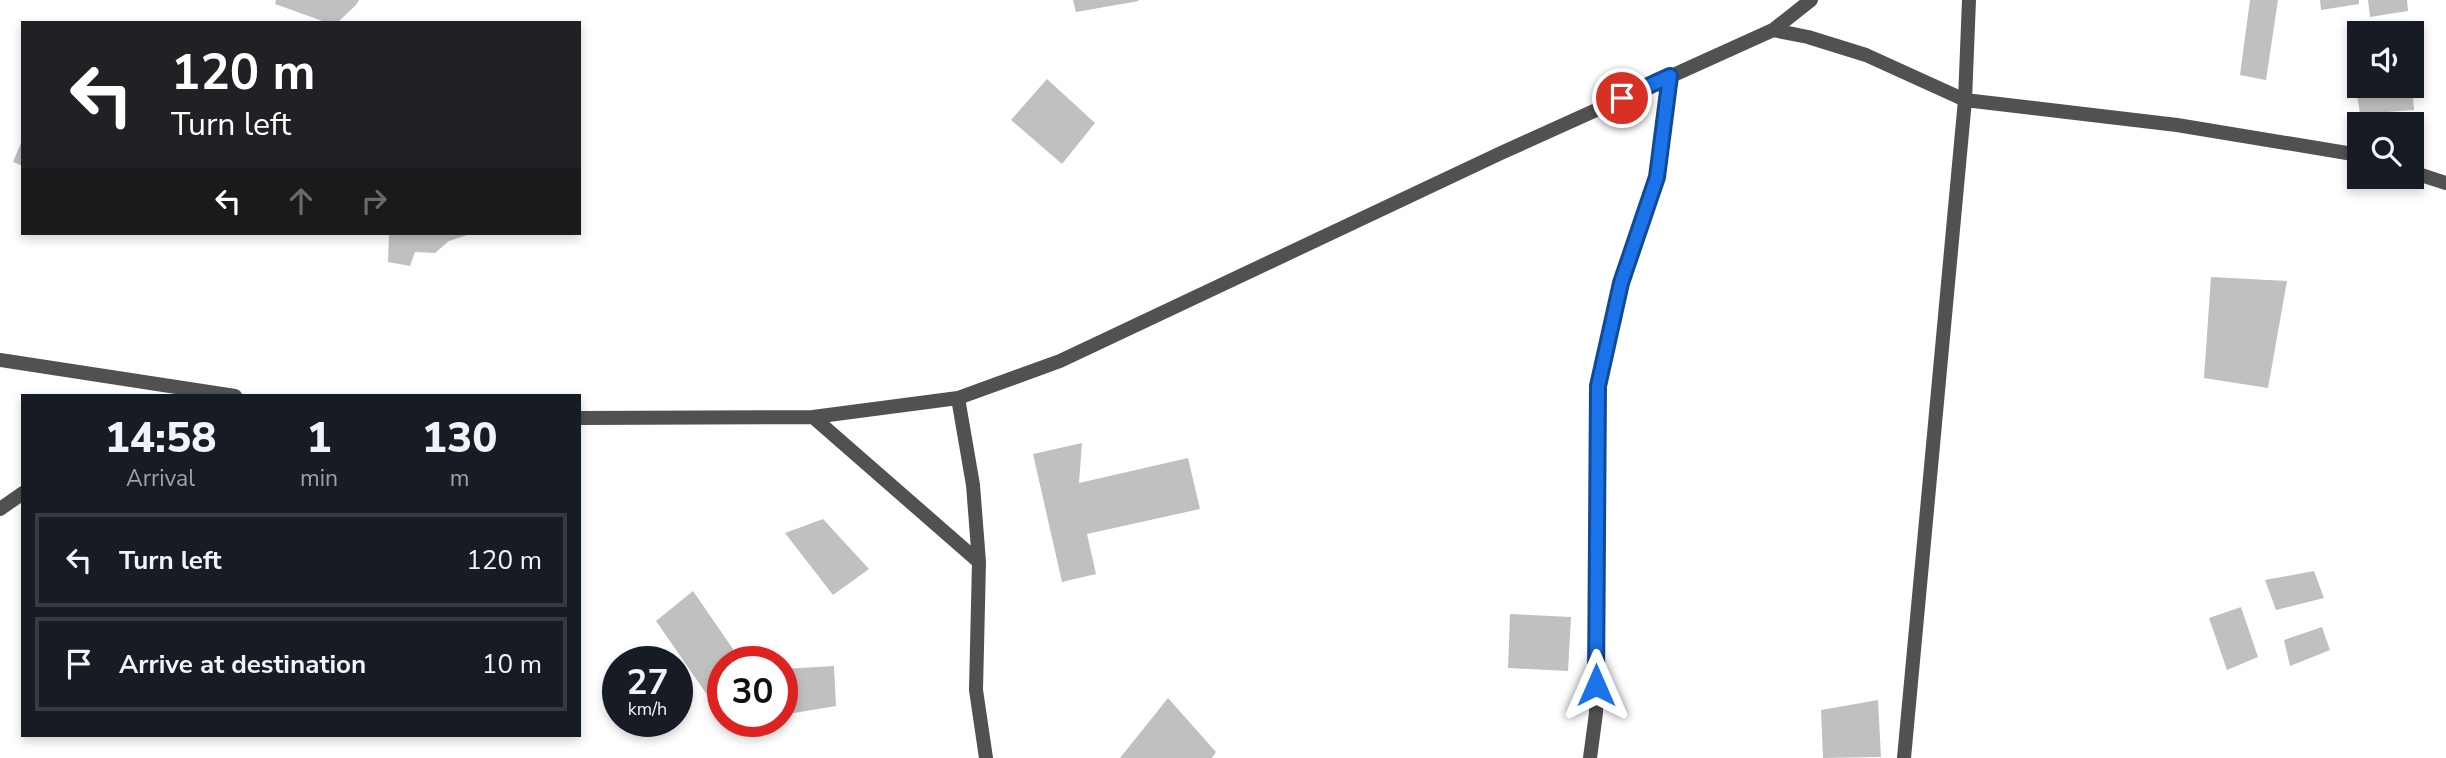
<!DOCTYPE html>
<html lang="en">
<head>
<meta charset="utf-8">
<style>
  :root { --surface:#171b24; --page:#242831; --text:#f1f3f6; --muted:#9ea1a6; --line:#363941 }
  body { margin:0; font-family:"Nunito Sans",sans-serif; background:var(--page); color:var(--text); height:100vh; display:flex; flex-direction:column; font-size:26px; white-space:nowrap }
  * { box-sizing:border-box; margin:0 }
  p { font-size:23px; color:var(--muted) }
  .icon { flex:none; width:38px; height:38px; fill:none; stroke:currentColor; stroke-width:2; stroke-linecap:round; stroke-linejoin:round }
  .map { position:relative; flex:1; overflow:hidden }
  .panel { position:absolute; left:21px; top:394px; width:560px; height:343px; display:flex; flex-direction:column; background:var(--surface); border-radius:0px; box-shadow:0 4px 10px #0003 }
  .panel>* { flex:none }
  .banner { position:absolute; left:21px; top:21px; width:560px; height:214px; border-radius:0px; box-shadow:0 4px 10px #0003; background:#202124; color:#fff; overflow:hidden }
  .buttons { position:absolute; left:2347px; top:21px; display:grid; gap:14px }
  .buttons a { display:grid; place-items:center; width:77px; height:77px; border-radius:0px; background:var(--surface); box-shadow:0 4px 10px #0003; font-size:35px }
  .speed { position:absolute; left:602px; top:646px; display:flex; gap:14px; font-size:35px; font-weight:700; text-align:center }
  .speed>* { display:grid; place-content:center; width:91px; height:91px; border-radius:50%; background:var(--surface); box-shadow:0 4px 10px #0003; line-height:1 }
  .speed small { font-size:18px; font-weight:400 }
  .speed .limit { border:10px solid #d22; background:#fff; color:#111 }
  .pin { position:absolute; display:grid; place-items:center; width:60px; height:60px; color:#fff; margin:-30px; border:4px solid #fff; border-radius:50%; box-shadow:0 2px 7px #0007 }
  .me { position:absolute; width:77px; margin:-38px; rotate:0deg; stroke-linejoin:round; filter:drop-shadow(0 0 5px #0008) }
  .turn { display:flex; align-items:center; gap:24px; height:147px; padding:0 35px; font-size:32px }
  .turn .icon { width:91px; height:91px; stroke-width:2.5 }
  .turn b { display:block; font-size:49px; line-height:60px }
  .lanes { display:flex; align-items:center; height:66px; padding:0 35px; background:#0003; justify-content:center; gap:35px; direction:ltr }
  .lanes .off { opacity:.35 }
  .eta { display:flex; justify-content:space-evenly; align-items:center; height:119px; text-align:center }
  .eta b { font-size:42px; font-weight:800; line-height:49px }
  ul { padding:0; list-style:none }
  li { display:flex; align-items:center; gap:21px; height:94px; margin:0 14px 10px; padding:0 21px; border:4px solid var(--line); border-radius:0px }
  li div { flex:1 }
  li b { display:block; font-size:26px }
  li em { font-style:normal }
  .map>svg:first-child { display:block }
  .building { fill:#c0c0c0 }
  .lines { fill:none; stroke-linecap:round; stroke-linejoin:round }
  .street { stroke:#515151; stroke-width:14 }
  .route-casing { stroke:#114b97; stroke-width:18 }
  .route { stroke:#1a73e8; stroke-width:12 }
</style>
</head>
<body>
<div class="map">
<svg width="2446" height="758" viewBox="0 0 2446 758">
  <rect width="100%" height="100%" fill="#fff"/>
  <!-- building -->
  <path class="building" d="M 276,0 L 359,0 L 356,5 L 337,23 L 328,23 L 275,4 Z
    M 1073,0 L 1138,0 L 1139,1 L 1076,12 Z
    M 2250,0 L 2278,0 L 2266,80 L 2240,75 Z
    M 2320,0 L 2359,0 L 2359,4 L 2321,10 Z
    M 2368,0 L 2407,0 L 2408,11 L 2370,17 Z
    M 2359,62 L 2359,86 L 2412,86 L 2414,110 L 2360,114 L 2352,63 Z
    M 1047,79 L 1095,123 L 1062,164 L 1011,120 Z
    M 23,138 L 23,166 L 13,162 Z
    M 389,233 L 473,233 L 449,241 L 435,253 L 415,252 L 410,266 L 388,262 Z
    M 2211,277 L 2287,281 L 2268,388 L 2204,378 Z
    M 1082,443 L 1079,483 L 1188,458 L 1200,509 L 1087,534 L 1096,574 L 1062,582 L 1033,454 Z
    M 823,519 L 869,569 L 833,595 L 785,533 Z
    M 2314,571 L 2324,598 L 2276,610 L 2265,580 Z
    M 693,591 L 742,662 L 723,662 L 723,709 L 719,712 L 656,621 Z
    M 2241,607 L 2258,657 L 2227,670 L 2209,618 Z
    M 1510,614 L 1571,617 L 1568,671 L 1508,668 Z
    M 2322,627 L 2330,650 L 2290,666 L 2284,640 Z
    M 834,666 L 836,706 L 782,715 L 782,669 Z
    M 1168,698 L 1216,752 L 1212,758 L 1120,758 Z
    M 1878,700 L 1881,757 L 1823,758 L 1821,710 Z"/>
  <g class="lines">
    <!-- street -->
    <path class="street" d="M 1773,30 L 1808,37 L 1866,55 L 1965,100 L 2177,125 L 2359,155
      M 2412,172 L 2446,183
      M 0,360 L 235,396
      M 958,398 L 973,485 L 979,562 L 976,690 L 986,758
      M 813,417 L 979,562
      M 579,418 L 813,417 L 958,398 L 1060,361 L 1501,153 L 1773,30 L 1811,0
      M 0,509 L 23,493
      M 1590,758 L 1596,713 L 1598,386 L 1621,283 L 1657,177 L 1670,76
      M 1904,758 L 1965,100 L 1969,0"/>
  </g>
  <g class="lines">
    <!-- route casing -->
    <g class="route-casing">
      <path id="route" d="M 1596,685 L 1598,386 L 1621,283 L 1657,177 L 1670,76 L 1622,98"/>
    </g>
    <!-- route -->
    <use href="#route" class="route"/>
  </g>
</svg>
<div class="buttons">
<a><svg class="icon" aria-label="sound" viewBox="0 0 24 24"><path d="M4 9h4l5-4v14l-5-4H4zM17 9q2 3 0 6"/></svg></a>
<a><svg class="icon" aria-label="search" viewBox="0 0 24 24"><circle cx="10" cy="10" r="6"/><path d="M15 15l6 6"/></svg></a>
</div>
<div class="speed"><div>27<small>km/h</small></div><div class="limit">30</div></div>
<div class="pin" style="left:1622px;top:98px;background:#d93025"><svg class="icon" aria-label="arrive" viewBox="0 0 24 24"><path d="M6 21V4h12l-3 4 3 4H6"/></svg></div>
<svg class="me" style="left:1596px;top:685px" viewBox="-20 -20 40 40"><path d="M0-17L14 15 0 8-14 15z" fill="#1a73e8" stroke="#fff" stroke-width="4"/></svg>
<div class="banner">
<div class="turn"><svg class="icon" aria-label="left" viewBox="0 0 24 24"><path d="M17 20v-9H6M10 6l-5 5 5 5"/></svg><div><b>120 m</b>Turn left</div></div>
<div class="lanes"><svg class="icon" aria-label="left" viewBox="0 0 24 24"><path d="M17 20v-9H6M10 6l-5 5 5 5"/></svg><svg class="icon off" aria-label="ahead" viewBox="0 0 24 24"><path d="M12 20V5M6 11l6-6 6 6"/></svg><svg class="icon off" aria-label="right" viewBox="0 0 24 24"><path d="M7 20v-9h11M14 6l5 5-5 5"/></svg></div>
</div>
<section class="panel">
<div class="eta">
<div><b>14:58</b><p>Arrival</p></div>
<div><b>1</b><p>min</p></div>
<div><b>130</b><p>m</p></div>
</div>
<ul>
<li><svg class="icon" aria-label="left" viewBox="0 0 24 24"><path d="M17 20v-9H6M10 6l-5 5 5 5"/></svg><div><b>Turn left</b></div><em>120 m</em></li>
<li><svg class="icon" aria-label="arrive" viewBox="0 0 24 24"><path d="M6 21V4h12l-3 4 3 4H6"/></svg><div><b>Arrive at destination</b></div><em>10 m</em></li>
</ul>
</section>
</div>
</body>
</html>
